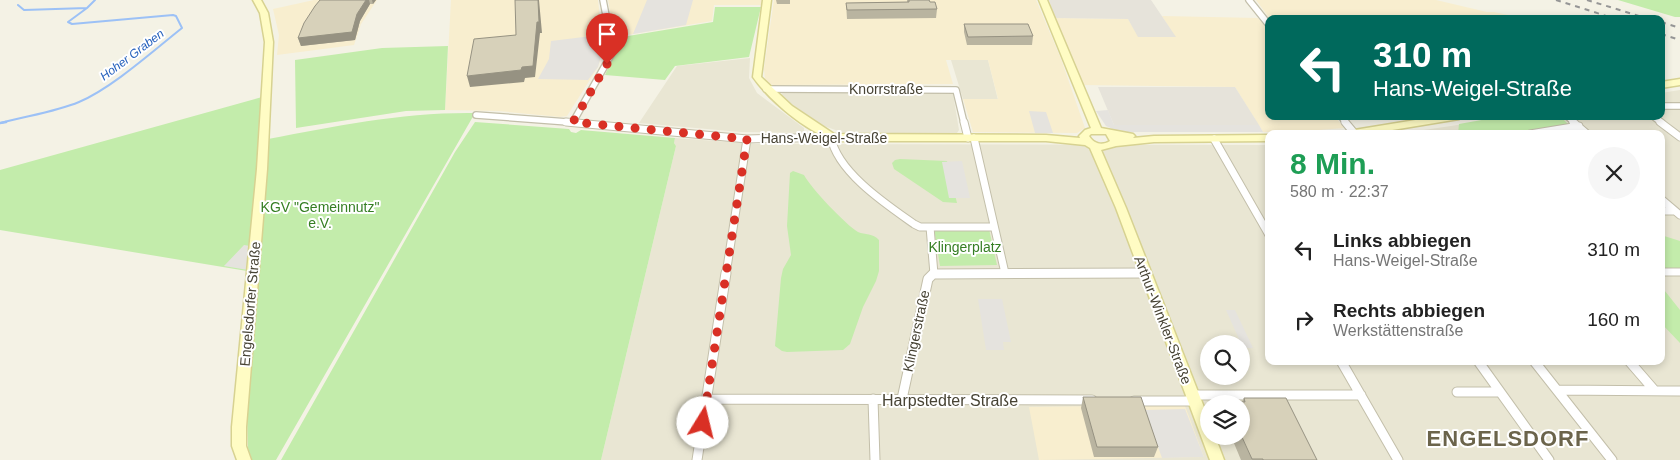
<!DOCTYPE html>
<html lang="de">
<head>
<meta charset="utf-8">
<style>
  :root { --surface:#fff; --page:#f6f6f6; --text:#222; --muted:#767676 }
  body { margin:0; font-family:Arial,sans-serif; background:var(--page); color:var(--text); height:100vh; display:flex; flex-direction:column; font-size:19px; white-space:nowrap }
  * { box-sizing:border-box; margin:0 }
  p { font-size:16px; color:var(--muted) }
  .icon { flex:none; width:28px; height:28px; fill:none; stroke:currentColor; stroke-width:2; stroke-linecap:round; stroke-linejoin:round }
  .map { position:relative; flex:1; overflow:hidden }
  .drawer { position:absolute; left:1265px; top:130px; width:400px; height:235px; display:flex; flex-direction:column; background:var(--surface); border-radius:10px; box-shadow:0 2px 8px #0003 }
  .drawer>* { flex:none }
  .banner { position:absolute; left:1265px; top:15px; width:400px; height:105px; border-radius:10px; box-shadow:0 2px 8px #0003; background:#00695c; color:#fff; overflow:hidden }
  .tools { position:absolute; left:1200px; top:335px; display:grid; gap:10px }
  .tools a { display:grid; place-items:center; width:50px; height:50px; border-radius:50%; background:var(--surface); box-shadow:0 2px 8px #0003; font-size:25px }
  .pin { position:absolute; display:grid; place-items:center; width:42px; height:42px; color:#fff; margin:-51px -21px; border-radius:50% 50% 50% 0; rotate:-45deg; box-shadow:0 0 5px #0007 }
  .pin .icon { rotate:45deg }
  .me { position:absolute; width:55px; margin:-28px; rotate:9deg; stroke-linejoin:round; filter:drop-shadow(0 0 4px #0008) }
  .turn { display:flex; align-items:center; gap:18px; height:105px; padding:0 25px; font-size:22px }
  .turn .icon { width:65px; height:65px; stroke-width:2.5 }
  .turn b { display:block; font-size:35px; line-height:42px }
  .round { display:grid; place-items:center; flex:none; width:52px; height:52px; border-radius:26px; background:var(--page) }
  .summary { display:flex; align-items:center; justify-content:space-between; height:85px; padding:0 25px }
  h1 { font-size:30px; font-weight:600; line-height:38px; color:#1e9e55 }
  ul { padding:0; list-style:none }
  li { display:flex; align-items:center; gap:15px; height:70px; padding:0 25px }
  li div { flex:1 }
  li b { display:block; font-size:19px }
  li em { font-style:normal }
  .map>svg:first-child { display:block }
  .residential { fill:#e9e6d3; fill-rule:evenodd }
  .commercial { fill:#f8eecf }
  .industrial { fill:#e6e3da }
  .green { fill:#c3ecab }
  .parking { fill:#e5e3de }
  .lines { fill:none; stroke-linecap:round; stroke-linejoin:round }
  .stream-far1 { stroke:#9cc1f6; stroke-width:2 }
  .stream { stroke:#9cc1f6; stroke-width:2.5 }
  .street-far2-casing { stroke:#c3bfaa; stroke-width:8 }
  .street-far1-casing { stroke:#c3bfaa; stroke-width:9 }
  .street-casing { stroke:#c3bfaa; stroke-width:11 }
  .secondary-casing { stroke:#d7d291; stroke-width:3 }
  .street-far2 { stroke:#fff; stroke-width:5.5 }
  .street-far1 { stroke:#fff; stroke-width:7 }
  .street { stroke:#fff; stroke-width:9 }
  .secondary { fill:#fffcc4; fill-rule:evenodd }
  .rail { stroke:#969696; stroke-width:2; stroke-dasharray:5 5; stroke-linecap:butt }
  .wall { fill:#b9b4a0 }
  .shaded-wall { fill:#969282 }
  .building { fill:#d7d1ba; stroke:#969282 }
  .route { stroke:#d93025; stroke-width:9; stroke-dasharray:0 16.2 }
  .labels { text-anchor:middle; stroke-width:4; stroke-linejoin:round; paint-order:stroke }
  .far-water-label { font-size:12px; font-style:italic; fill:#2560bc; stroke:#fff }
  .street-label { font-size:14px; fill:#474334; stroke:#fff }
  .park-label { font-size:14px; fill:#357e23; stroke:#fff }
  .near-street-label { font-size:16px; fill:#474334; stroke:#fff }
  .near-district-label { font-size:22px; font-weight:bold; letter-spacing:1px; fill:#6b644b; stroke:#fff }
</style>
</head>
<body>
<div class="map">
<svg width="1680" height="460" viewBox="0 0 1680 460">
  <rect width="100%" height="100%" fill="#f4f2e5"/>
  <!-- residential -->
  <path class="residential" d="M 750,58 L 749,78 L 757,93 L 804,128 L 804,133 L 741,132 L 639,123 L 677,66 Z
    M 951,60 L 988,60 L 998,100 L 963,99 Z
    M 1680,90 L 1680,460 L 601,460 L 676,146 L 674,143 L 675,138 L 756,144 L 1269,145 L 1269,361 L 1661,361 L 1661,134 L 1397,134 L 1518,116 L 1661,116 L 1661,93 ZM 1209,344 L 1241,344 L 1241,376 L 1209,376 ZM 1209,404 L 1241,404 L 1241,436 L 1209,436 Z
    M 948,92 L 953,94 L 959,130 L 957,133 L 844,133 L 821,125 L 779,95 L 783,93 Z"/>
  <!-- commercial -->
  <path class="commercial" d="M 314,0 L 377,0 L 361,24 L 354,45 L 277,55 L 279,35 L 273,9 Z
    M 451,0 L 598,0 L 601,27 L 601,56 L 598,67 L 567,116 L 560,117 L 499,111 L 445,110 Z
    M 608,0 L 763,0 L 763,5 L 714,5 L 712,21 L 615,37 Z
    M 774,0 L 1036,0 L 1061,59 L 1085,128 L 1077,133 L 973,132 L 963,99 L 998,99 L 988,60 L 946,60 L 953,84 L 773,85 L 768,83 L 765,79 L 764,69 Z
    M 1256,0 L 1436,0 L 1487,12 L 1494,12 L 1527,19 L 1270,19 Z
    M 1162,16 L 1258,18 L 1269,31 L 1269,116 L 1335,116 L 1344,128 L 1293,132 L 1263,132 L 1235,87 L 1081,85 L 1055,18 L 1128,19 L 1139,37 L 1175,37 Z
    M 1178,405 L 1185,406 L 1204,457 L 1039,460 L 1029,407 Z"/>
  <!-- industrial -->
  <path class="industrial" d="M 1049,0 L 1151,0 L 1176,37 L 1138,37 L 1128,19 L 1055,18 Z
    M 1098,87 L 1235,87 L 1259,125 L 1114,125 Z"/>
  <!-- green -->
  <path class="green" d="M 1618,0 L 1680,0 L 1680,17 L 1675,17 Z
    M 715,7 L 761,7 L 749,57 L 675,66 L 665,80 L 605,75 L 617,48 L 616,38 L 713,22 Z
    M 448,46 L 445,110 L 406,111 L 296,128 L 295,60 L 382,48 Z
    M 262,97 L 259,143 L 268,139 C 336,126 404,112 475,113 L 276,460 L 252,460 L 248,448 L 247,417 L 259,273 L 0,230 L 0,170 Z
    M 1504,116 L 1560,116 L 1570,126 L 1518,134 L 1458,134 L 1459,124 Z
    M 475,122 L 569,129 L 571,132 L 576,133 L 581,130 L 675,138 L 674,143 L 676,146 L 601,460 L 281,460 L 455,152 Z
    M 900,159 L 947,161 L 957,203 L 943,202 L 894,169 L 892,163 L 895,160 Z
    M 793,171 L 804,175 C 810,187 846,225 858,232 C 865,235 873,233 879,240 L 879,271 L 876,281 L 863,307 L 850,344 L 843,350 L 787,352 L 782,351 L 775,346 L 781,278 L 783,269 L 791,255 L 787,226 L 790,173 Z
    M 934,229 L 989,229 L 997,265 L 940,266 Z
    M 1661,235 L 1680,241 L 1680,269 L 1661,269 Z
    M 1661,286 L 1680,310 L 1680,343 L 1661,323 Z"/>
  <!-- parking -->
  <path class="parking" d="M 647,0 L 693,0 L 686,25 L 633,34 Z
    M 600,35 L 601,56 L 598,67 L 588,80 L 538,79 L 549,59 L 551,41 Z
    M 1108,110 L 1114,125 L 1259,125 L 1263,132 L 1119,132 L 1106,126 L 1096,111 Z
    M 1029,111 L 1046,112 L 1053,133 L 1035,133 Z
    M 962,161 L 970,198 L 949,198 L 942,162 Z
    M 244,245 L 250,246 L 248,270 L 224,266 Z
    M 978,299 L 1002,299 L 1011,342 L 1003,342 L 1004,350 L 986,350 Z
    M 1226,310 L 1235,310 L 1253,348 L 1243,348 Z
    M 1185,409 L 1204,457 L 1162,458 L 1145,410 Z"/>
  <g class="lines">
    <!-- stream-far1 -->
    <path class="stream-far1" d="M 87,8 L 95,0
      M 1,123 C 26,116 55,112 79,102 C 112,88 153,51 182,28 L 176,16 L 173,15 L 72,24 L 68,22 L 87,8 L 24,10 L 18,5"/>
    <!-- stream -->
    <path class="stream" d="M 0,123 L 6,122"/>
    <!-- street-far2 casing -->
    <g class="street-far2-casing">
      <path id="street-far2" d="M 1249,0 L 1269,25
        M 766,89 L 956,90 L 964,123
        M 1661,106 L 1680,106
        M 476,115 L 581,123
        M 1341,116 L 1346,123
        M 1567,116 L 1575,123
        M 1653,116 L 1662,123
        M 573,122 L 611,55 L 612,46 L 603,0"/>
    </g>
    <!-- street-far1 casing -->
    <g class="street-far1-casing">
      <path id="street-far1" d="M 566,122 L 747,139 L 831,137 C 837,172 887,205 914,224 L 920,227 L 930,227 L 934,274
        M 964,122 L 968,138
        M 1345,122 L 1355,134
        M 1573,122 L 1587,134
        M 1660,122 L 1680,137
        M 1530,134 L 1579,126
        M 974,138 L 1005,273
        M 1214,139 L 1269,235
        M 1661,199 L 1680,215
        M 1661,211 L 1675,211
        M 930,227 L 994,227
        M 1661,272 L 1680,272
        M 726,274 L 747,139
        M 971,274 L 1145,273"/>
    </g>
    <!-- street casing -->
    <g class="street-casing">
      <path id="street" d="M 934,274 L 1145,273
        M 1341,361 L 1398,460
        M 1478,361 L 1549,460
        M 1534,361 L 1612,460
        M 1629,361 L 1655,391
        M 1558,390 L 1680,391
        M 1457,392 L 1500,392
        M 1191,395 L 1361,395
        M 707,399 L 1092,400
        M 873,399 L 875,460
        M 902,399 L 928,279 L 934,273
        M 1134,401 L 1194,401
        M 697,460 L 726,273"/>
    </g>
    <!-- secondary casing -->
    <g class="secondary-casing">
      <path id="secondary" d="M 253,0 L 261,0 L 268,13 L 273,42 L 267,169 L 246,427 L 246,446 L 251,460 L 237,460 L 232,446 L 232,427 L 257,169 L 265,42 L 260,13 Z
        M 763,0 L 771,0 L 761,77 L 792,106 L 834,134 L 1046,135 L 1080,138 L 1079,136 L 1085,130 L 1091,128 L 1039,0 L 1047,0 L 1101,128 L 1133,134 L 1135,136 L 1133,138 L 1154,136 L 1269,135 L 1269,141 L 1154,142 L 1116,146 L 1101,150 L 1126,208 L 1209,420 L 1209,436 L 1215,436 L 1224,460 L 1210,460 L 1116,208 L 1090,148 L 1085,145 L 1046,141 L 842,141 C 813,139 769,100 753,77 ZM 1091,134 L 1106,134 L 1110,141 C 1102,146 1094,144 1089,136 Z
        M 1680,79 L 1680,85 L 1661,88 L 1661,82 Z
        M 1440,116 L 1464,116 L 1459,119 L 1368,134 L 1343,134 L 1348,131 Z"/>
    </g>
    <!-- street-far2 -->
    <use href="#street-far2" class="street-far2"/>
    <!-- street-far1 -->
    <use href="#street-far1" class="street-far1"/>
    <!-- street -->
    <use href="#street" class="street"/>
    <!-- secondary -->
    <use href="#secondary" class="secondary"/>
    <!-- rail -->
    <path class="rail" d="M 1556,0 L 1616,19
      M 1587,0 L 1649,19
      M 1661,22 L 1680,28
      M 1661,34 L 1680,40"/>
  </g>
  <!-- wall -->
  <path class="wall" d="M 320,0 L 376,0 L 373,4 L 370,4 L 360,21 L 355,40 L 301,46 L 298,38 Z
    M 776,0 L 790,0 L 790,4 L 777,4 Z
    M 907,0 L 929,0 L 930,2 L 937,9 L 936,18 L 847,19 L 846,3 L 907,2 Z
    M 964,24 L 1033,36 L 1032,45 L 967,45 L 964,32 Z
    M 1083,397 L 1158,447 L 1154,457 L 1094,457 L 1081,408 Z
    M 1244,398 L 1317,460 L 1241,460 L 1231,436 L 1241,436 L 1241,404 L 1238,404 L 1238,402 L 1242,402 Z"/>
  <!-- shaded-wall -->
  <path class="shaded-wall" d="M 366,0 L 369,0 L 370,4 L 360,21 L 355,40 L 301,46 L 298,38 L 357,14 Z
    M 372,0 L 376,0 L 373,4 Z
    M 538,0 L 539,0 L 542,33 L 540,33 L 535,77 L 525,78 L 524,82 L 470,87 L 467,76 L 522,67 Z"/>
  <!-- building -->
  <path class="building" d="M 320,0 L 366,0 L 357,14 L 352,32 L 298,38 L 304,23 L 315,6 Z
    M 515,0 L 538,0 L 539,22 L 537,22 L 533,66 L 522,67 L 521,70 L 467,76 L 474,39 L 516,35 Z
    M 909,0 L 929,0 L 930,2 L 935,2 L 937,9 L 847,10 L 846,3 L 909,2 Z
    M 964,24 L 1028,24 L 1033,36 L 968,37 Z
    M 1083,397 L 1141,397 L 1158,447 L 1097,447 Z
    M 1244,398 L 1286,398 L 1317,460 L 1263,460 L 1263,459 L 1252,459 L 1241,435 L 1241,421 L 1247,421 L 1241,408 L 1241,404 L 1239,404 L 1238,402 L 1245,402 Z"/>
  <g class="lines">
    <!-- route -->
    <path class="route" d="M 607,64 L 573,122 L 747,139 L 703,423"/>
  </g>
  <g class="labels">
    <!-- far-water labels -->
    <g class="far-water-label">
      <text transform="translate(132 55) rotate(-37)" y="4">Hoher Graben</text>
    </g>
    <!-- street labels -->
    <g class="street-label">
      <text x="886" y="94">Knorrstraße</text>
      <text x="824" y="143">Hans-Weigel-Straße</text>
      <text transform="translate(250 304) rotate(-85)" y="5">Engelsdorfer Straße</text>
      <text transform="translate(1163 320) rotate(69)" y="5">Arthur-Winkler-Straße</text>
      <text transform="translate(916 331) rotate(-78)" y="5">Klingerstraße</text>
    </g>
    <!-- park labels -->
    <g class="park-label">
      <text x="320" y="212">KGV "Gemeinnutz"<tspan x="320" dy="16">e.V.</tspan></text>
      <text x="965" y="252">Klingerplatz</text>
    </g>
    <!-- near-street labels -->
    <g class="near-street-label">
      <text x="950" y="406">Harpstedter Straße</text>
    </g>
    <!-- near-district labels -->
    <g class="near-district-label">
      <text x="1508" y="446">ENGELSDORF</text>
    </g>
  </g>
</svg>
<div class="tools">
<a><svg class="icon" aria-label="search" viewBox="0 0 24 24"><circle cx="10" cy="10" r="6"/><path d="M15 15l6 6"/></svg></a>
<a><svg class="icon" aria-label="layers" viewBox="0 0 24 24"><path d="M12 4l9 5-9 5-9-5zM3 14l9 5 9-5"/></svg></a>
</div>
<div class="pin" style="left:607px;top:64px;background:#d93025"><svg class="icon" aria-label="arrive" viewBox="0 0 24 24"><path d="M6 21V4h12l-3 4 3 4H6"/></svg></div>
<svg class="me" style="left:703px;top:423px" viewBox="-20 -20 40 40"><circle r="19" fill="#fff"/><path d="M0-13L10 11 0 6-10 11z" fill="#d93025"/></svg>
<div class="banner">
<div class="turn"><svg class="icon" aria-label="left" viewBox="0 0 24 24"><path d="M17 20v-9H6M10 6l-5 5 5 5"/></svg><div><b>310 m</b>Hans-Weigel-Straße</div></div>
</div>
<section class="drawer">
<div class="summary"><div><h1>8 Min.</h1><p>580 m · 22:37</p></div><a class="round"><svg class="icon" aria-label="close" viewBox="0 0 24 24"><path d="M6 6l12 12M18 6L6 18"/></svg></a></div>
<ul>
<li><svg class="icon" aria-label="left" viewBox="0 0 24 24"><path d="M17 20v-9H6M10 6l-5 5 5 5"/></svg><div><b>Links abbiegen</b><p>Hans-Weigel-Straße</p></div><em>310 m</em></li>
<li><svg class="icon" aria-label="right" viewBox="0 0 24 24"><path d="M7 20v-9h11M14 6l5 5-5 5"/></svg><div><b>Rechts abbiegen</b><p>Werkstättenstraße</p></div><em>160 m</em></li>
</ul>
</section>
</div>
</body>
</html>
